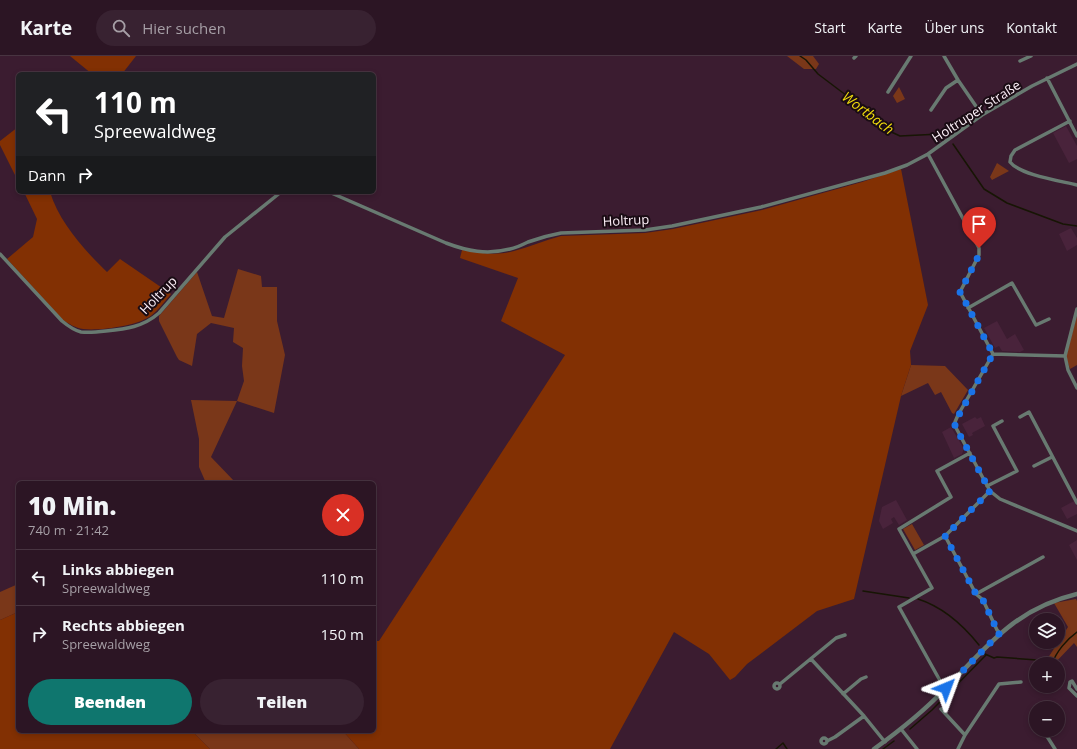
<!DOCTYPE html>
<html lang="de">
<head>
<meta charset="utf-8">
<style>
  :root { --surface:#2c1524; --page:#382231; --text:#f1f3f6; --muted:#a69fa6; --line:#483441; --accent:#0f766e }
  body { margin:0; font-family:"Open Sans",sans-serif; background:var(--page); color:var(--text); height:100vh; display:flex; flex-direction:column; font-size:15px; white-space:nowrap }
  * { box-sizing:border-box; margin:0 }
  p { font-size:13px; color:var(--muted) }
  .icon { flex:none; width:22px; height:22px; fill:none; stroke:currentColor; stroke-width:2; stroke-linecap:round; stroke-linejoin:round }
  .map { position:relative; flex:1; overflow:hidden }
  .panel { position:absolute; left:16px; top:425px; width:360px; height:252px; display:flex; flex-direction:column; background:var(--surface); border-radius:6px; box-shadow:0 2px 6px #0003,0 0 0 1px var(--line) }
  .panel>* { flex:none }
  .top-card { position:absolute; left:16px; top:16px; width:360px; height:122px; border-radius:6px; box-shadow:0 2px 6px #0003,0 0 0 1px var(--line); background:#202124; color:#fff; overflow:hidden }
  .buttons { position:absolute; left:1029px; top:557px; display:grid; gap:8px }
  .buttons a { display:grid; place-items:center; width:36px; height:36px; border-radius:50%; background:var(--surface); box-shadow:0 2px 6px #0003,0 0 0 1px var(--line); font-size:20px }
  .pin { position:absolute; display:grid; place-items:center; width:34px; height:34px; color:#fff; margin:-41px -17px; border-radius:50% 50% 50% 0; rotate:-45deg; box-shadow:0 0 4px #0007 }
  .pin .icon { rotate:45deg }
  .me { position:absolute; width:44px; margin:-22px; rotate:44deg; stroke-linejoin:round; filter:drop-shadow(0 0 3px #0008) }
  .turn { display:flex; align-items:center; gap:14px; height:84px; padding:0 12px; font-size:18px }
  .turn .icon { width:52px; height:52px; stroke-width:2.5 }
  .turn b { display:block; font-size:28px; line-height:34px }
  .then { display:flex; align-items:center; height:38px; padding:0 12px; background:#0003; gap:8px; font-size:15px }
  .round { display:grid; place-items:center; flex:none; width:42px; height:42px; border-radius:21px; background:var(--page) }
  .head { display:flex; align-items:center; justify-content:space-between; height:68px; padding:0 12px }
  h1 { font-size:24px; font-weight:800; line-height:30px }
  .cta { display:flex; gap:8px; margin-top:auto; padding:8px 12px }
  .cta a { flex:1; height:46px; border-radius:24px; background:var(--accent); color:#fff; font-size:16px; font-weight:800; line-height:46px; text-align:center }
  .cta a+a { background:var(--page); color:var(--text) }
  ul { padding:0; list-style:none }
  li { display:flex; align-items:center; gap:12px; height:56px; padding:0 12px; border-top:1px solid var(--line) }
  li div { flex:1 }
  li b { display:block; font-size:15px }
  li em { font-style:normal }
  header { display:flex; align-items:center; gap:24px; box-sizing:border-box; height:56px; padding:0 20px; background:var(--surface); border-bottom:1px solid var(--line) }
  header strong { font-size:19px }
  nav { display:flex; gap:22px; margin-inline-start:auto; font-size:14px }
  .search { width:280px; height:36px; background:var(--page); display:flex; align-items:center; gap:10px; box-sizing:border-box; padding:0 14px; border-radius:22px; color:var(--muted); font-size:15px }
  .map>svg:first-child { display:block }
  .built { fill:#49233b }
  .green { fill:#7a3719 }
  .forest { fill:#823003 }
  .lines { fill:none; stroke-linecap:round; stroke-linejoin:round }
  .stream { stroke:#171504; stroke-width:1.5 }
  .minor { stroke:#687a71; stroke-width:3.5 }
  .tertiary { stroke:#687a71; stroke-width:4.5 }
  .route { stroke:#1a73e8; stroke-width:7; stroke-dasharray:0 12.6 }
  .labels { text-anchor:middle; stroke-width:4; stroke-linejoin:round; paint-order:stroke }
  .street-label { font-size:13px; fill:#fdf0f8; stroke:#1a0c14 }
  .water-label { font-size:14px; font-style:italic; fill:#f1dc0c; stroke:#1a0c14 }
</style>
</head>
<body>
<header>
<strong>Karte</strong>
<div class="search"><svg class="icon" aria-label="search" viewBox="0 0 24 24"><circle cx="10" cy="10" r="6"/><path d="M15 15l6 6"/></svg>Hier suchen</div>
<nav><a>Start</a><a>Karte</a><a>Über uns</a><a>Kontakt</a></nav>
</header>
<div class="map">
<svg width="1077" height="693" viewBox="0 0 1077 693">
  <rect width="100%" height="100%" fill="#3b1c30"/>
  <!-- built -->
  <path class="built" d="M 1066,70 L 1077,90 L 1077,103 L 1069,107 L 1053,77 Z
    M 1071,172 L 1077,182 L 1077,189 L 1067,195 L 1059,178 Z
    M 997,265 L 1007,283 L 1015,278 L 1024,294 L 1020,296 L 1002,295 L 999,290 L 995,292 L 984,272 Z
    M 975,361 L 977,363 L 981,361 L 985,370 L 972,377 L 973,379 L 969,381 L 962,368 Z
    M 951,371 L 964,393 L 962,398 L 954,402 L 942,376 Z
    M 896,444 L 907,464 L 899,469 L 894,461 L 891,463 L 893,467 L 883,473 L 879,465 L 882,451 Z
    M 1074,445 L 1077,450 L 1077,458 L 1067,463 L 1061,452 Z
    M 1077,484 L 1077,504 L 1069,489 Z"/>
  <!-- green -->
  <path class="green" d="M 787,0 L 813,0 L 819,8 L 816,13 L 804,13 Z
    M 899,31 L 905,43 L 897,47 L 893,40 Z
    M 997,107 L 1009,115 L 992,124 L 990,121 Z
    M 238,213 L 261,220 L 262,231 L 277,231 L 277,265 L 285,299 L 274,357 L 237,345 L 211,401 L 235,426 L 234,427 L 206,427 L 199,411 L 199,383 L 191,344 L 237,345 L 244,325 L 242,310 L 243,292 L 233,286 L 234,272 L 211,267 L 197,278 L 192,310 L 179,304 L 177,301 L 159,265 L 159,260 L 197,216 L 212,260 L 224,262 Z
    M 1077,259 L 1077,309 L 1070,313 L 1066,301 Z
    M 911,309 L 945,310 L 968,334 L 954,358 L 952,357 L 941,336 L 935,339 L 928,327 L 901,340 Z
    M 912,468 L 924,489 L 915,494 L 903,473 Z
    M 18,528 L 18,556 L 0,564 L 0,536 Z
    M 1076,543 L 1077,545 L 1077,591 L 1074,587 L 1054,608 L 1044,608 L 1068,571 L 1054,547 Z
    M 192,675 L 343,675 L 359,693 L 210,693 Z"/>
  <!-- forest -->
  <path class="forest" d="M 70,0 L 136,0 L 122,18 L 92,18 Z
    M 18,71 L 18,125 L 0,89 L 0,85 Z
    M 901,113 L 928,249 L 910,295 L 911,309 L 901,340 L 854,543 L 817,555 L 747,608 L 735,621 L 730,624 L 709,598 L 674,576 L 610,693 L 359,693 L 343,675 L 374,675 L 374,585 L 379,585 L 565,299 L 501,265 L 518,222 L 460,202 L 462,194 C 477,197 498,200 514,195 C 530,191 545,184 561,180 L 645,177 L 673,173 L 762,154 L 862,126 Z
    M 24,136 L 50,136 C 59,166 85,195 107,216 L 120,203 L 171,238 C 165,245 159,253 152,259 C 139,270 99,275 83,273 C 76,272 69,268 63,264 L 7,203 L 33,181 L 37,163 Z
    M 18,556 L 18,675 L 192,675 L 210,693 L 0,693 L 0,564 Z"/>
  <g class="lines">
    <!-- stream -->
    <path class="stream" d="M 800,0 L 806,4 L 818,18 L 859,49 L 887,74 L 900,80 L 940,78 L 949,79
      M 953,88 L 984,133 L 1007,147 L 1063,168 L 1077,170
      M 863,535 L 909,542
      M 918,543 C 943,551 963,569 979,589
      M 985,598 L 994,602 L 997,601 L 1037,604 L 1043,608
      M 1052,608 C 1056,596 1067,583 1077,576
      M 910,673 L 932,654 L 986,599
      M 776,693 L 783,687 L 787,693
      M 883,693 L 894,685"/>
    <!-- minor -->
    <path class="minor" d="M 944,0 L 958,24 L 982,59
      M 854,2 L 856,0
      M 1020,5 L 1031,0
      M 1047,22 L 1077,80
      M 888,36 L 911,0
      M 931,54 L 946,32 L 958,24
      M 1070,65 L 1015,94 L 1011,100 L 1010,106 C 1020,119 1061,125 1077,129
      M 928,98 L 979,192 L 979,199 L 960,236 L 993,298
      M 329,136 L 446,187 C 467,195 487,199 510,193 C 516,192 522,189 528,186 C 539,182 550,179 561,177 L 645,174 L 672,170 L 761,151 L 885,117 L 907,109 L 928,98 L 982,59 L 1032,30 L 1077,8
      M 0,198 L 62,265 C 68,270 73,274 81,276 C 89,277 98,276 106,275 C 126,273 143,271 159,257 L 225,181 L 281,136
      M 968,252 L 1012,227 L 1036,269 L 1049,263
      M 1077,253 L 1065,300 L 1068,314 L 1077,332
      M 993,298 L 958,359 L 955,366 L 955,370 L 990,435 L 1000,443 L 1077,475
      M 993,298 L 1065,300
      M 1020,361 L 1029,356 L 1077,447
      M 1034,410 L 1052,401
      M 987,430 L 1017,415 L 993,370 L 1002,365
      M 990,435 L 945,480 L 976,538 L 983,544 L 997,574 L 1000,577
      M 913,498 L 945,480
      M 976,538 L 1043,501
      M 811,603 L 864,660 L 885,686
      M774 630a3 3 0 1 1 6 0a3 3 0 1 1-6 0Z
      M 780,628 L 836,582 L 845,579
      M 946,632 L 943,630 L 899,551 L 932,532 L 899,473 L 951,441 L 937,415 L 970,397
      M 1077,633 L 1072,625 L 1070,626 L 1069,632 L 1077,640
      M 843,638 L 861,623 L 866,621
      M 941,653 L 965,679
      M 901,673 L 917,693
      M 1043,674 L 1055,693
      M821 685a3 3 0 1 1 6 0a3 3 0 1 1-6 0Z
      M 827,685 L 835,681 L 864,660
      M 958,693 L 965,679 L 999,628 L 1021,626"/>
    <!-- tertiary -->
    <path class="tertiary" d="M 874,693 C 899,675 923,656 944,634 C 987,591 1014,553 1077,538"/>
  </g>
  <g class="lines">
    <!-- route -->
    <path class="route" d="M 946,632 L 1000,577 L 997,574 L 983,544 L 976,538 L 945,480 L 990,435 L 955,370 L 955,366 L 993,298 L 960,236 L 979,199 L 979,192"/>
  </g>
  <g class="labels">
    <!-- street labels -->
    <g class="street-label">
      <text transform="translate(976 55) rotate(-33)" y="5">Holtruper Straße</text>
      <text transform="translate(626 164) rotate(-3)" y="5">Holtrup</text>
      <text transform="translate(158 239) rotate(-46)" y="5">Holtrup</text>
    </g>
    <!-- water labels -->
    <g class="water-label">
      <text transform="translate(868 57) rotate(37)" y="5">Wortbach</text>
    </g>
  </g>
</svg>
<div class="buttons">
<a><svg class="icon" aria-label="layers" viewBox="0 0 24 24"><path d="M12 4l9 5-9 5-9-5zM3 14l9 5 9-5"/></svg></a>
<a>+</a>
<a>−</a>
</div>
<div class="pin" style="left:979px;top:192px;background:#d93025"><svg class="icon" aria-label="arrive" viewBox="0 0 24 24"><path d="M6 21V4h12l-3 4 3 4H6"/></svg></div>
<svg class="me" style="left:946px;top:632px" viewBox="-20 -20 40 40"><path d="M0-17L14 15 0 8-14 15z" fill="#1a73e8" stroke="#fff" stroke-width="4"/></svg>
<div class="top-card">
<div class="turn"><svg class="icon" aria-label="left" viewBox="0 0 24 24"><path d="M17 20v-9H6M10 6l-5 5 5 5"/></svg><div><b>110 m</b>Spreewaldweg</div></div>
<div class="then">Dann<svg class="icon" aria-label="right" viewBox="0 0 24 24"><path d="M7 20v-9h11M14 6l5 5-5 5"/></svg></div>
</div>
<section class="panel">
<div class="head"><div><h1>10 Min.</h1><p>740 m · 21:42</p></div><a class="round" style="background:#d93025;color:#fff"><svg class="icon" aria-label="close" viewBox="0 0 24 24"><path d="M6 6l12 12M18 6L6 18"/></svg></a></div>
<ul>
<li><svg class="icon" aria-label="left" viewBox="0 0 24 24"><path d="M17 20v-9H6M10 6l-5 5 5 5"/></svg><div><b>Links abbiegen</b><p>Spreewaldweg</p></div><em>110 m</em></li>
<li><svg class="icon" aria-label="right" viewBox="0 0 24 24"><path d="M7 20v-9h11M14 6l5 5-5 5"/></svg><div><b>Rechts abbiegen</b><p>Spreewaldweg</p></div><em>150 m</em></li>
</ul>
<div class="cta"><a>Beenden</a><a>Teilen</a></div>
</section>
</div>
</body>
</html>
